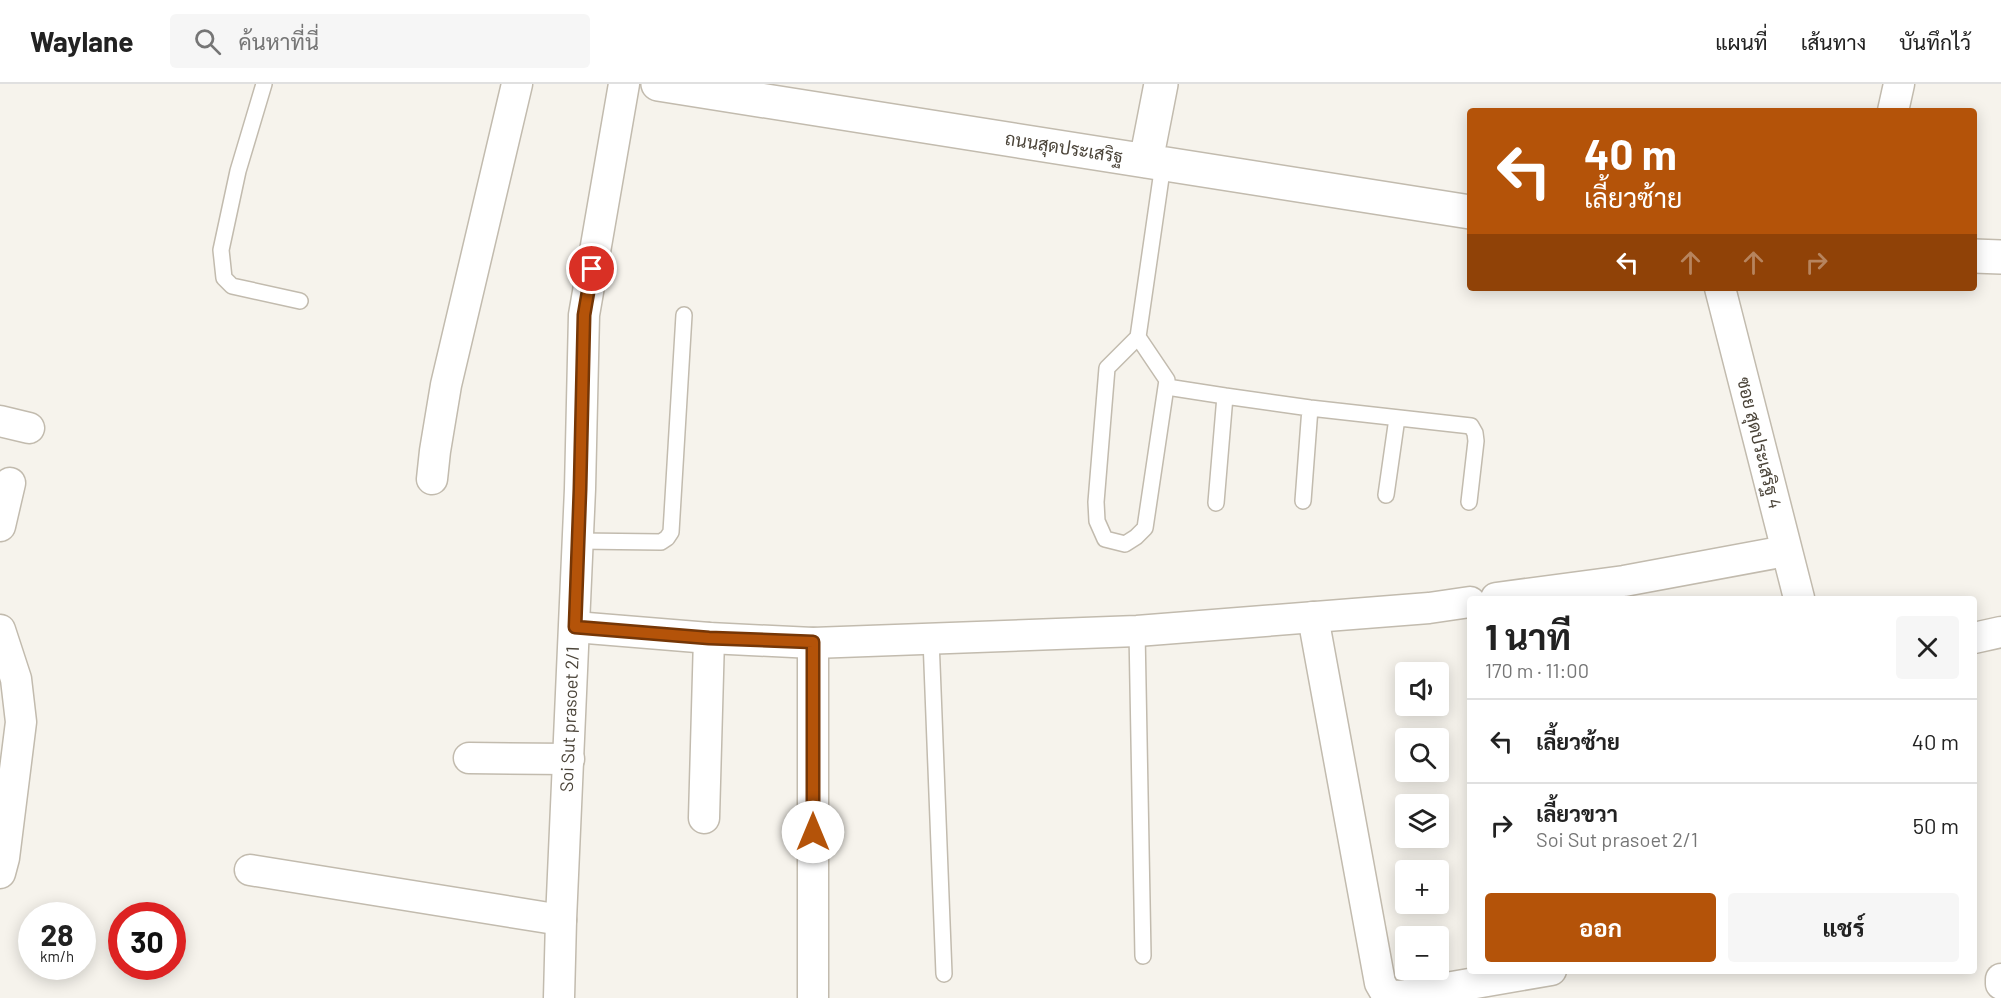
<!DOCTYPE html>
<html lang="th">
<head>
<meta charset="utf-8">
<style>
  :root { --surface:#fff; --page:#f6f6f6; --text:#222; --muted:#767676; --line:#e0e0e0; --accent:#b45309 }
  body { margin:0; font-family:Barlow,Sarabun,sans-serif; background:var(--page); color:var(--text); height:100vh; display:flex; flex-direction:column; font-size:22px; white-space:nowrap }
  * { box-sizing:border-box; margin:0 }
  p { font-size:20px; color:var(--muted) }
  .icon { flex:none; width:33px; height:33px; fill:none; stroke:currentColor; stroke-width:2; stroke-linecap:round; stroke-linejoin:round }
  .map { position:relative; flex:1; overflow:hidden }
  .sheet { position:absolute; left:1467px; top:512px; width:510px; height:378px; display:flex; flex-direction:column; background:var(--surface); border-radius:6px; box-shadow:0 3px 15px #0003 }
  .sheet>* { flex:none }
  .guide { position:absolute; left:1467px; top:24px; width:510px; height:183px; border-radius:6px; box-shadow:0 3px 15px #0003; background:#b45309; color:#fff; overflow:hidden }
  .buttons { position:absolute; left:1395px; top:578px; display:grid; gap:12px }
  .buttons a { display:grid; place-items:center; width:54px; height:54px; border-radius:6px; background:var(--surface); box-shadow:0 3px 15px #0003; font-size:30px }
  .speed { position:absolute; left:18px; top:818px; display:flex; gap:12px; font-size:30px; font-weight:700; text-align:center }
  .speed>* { display:grid; place-content:center; width:78px; height:78px; border-radius:50%; background:var(--surface); box-shadow:0 3px 15px #0003; line-height:1 }
  .speed small { font-size:15px; font-weight:400 }
  .speed .limit { border:9px solid #d22; background:#fff; color:#111 }
  .pin { position:absolute; display:grid; place-items:center; width:51px; height:51px; color:#fff; margin:-26px; border:3px solid #fff; border-radius:50%; box-shadow:0 2px 6px #0007 }
  .me { position:absolute; width:66px; margin:-33px; rotate:0deg; stroke-linejoin:round; filter:drop-shadow(0 0 4px #0008) }
  .turn { display:flex; align-items:center; gap:21px; height:126px; padding:0 18px; font-size:27px }
  .turn .icon { width:78px; height:78px; stroke-width:2.5 }
  .turn b { display:block; font-size:42px; line-height:51px }
  .lanes { display:flex; align-items:center; height:57px; padding:0 18px; background:#0003; justify-content:center; gap:30px; direction:ltr }
  .lanes .off { opacity:.35 }
  .round { display:grid; place-items:center; flex:none; width:63px; height:63px; border-radius:6px; background:var(--page) }
  .headline { display:flex; align-items:center; justify-content:space-between; height:102px; padding:0 18px }
  h1 { font-size:36px; font-weight:700; line-height:45px }
  .cta { display:flex; gap:12px; margin-top:auto; padding:12px 18px }
  .cta a { flex:1; height:69px; border-radius:6px; background:var(--accent); color:#fff; font-size:24px; font-weight:700; line-height:69px; text-align:center }
  .cta a+a { background:var(--page); color:var(--text) }
  ul { padding:0; list-style:none }
  li { display:flex; align-items:center; gap:18px; height:84px; padding:0 18px; border-top:2px solid var(--line) }
  li div { flex:1 }
  li b { display:block; font-size:22px }
  li em { font-style:normal }
  header { display:flex; align-items:center; gap:36px; box-sizing:border-box; height:84px; padding:0 30px; background:var(--surface); border-bottom:2px solid var(--line) }
  header strong { font-size:28px }
  nav { display:flex; gap:33px; margin-inline-start:auto; font-size:21px }
  .search { width:420px; height:54px; background:var(--page); display:flex; align-items:center; gap:15px; box-sizing:border-box; padding:0 21px; border-radius:6px; color:var(--muted); font-size:22px }
  .map>svg:first-child { display:block }
  .lines { fill:none; stroke-linecap:round; stroke-linejoin:round }
  .service-casing { stroke:#c2bbae; stroke-width:18 }
  .minor-casing { stroke:#c2bbae; stroke-width:33 }
  .tertiary-casing { stroke:#c2bbae; stroke-width:36 }
  .service { stroke:#fff; stroke-width:15 }
  .minor { stroke:#fff; stroke-width:30 }
  .tertiary { stroke:#fff; stroke-width:33 }
  .route-casing { stroke:#753606; stroke-width:15 }
  .route { stroke:#b45309; stroke-width:10 }
  .labels { text-anchor:middle; stroke-width:4.5; stroke-linejoin:round; paint-order:stroke }
  .street-label { font-size:18px; fill:#4b4439; stroke:#fff }
</style>
</head>
<body>
<header>
<strong>Waylane</strong>
<div class="search"><svg class="icon" aria-label="search" viewBox="0 0 24 24"><circle cx="10" cy="10" r="6"/><path d="M15 15l6 6"/></svg>ค้นหาที่นี่</div>
<nav><a>แผนที่</a><a>เส้นทาง</a><a>บันทึกไว้</a></nav>
</header>
<div class="map">
<svg width="2001" height="914" viewBox="0 0 2001 914">
  <rect width="100%" height="100%" fill="#f6f3ec"/>
  <g class="lines">
    <!-- service casing -->
    <g class="service-casing">
      <path id="service" d="M 264,0 L 238,87 L 221,166 L 224,194 L 232,202 L 300,217
        M 1138,253 L 1167,296 L 1145,444 L 1136,453 L 1125,460 L 1105,455 L 1097,437 L 1096,418 L 1107,284 L 1138,253 L 1163,80
        M 1167,303 L 1225,312 L 1216,419
        M 1225,312 L 1310,324 L 1471,342 L 1475,349 L 1476,357 L 1469,418
        M 1386,411 L 1397,334
        M 1303,417 L 1310,324
        M 578,457 L 661,458 L 667,454 L 671,448 L 684,231
        M 1137,547 L 1143,872
        M 931,555 L 944,890"/>
    </g>
    <!-- minor casing -->
    <g class="minor-casing">
      <g id="minor">
        <path d="M 1893,27 L 1899,0"/>
        <path d="M 1720,204 L 1799,514"/>
        <path d="M 0,337 L 29,344"/>
        <path d="M 432,395 L 435,367 L 446,301 L 517,0"/>
        <path d="M 0,442 L 10,399"/>
        <path d="M 1496,514 L 1624,497 L 1786,467"/>
        <path d="M 1313,533 L 1380,899 L 1387,911 L 1400,912 L 1551,886"/>
        <path d="M 575,543 L 709,554 L 813,559 L 1137,547 L 1429,524 L 1470,518"/>
        <path d="M 0,546 L 16,595 L 21,638 L 4,774 L 0,789"/>
        <path d="M 1974,554 L 2001,548"/>
        <path d="M 469,674 L 569,675"/>
        <path d="M 704,734 L 709,554"/>
        <path d="M 250,786 L 561,836"/>
        <path d="M 2001,895 L 2001,900"/>
        <path id="s1" d="M 559,914 L 561,836 L 580,405 L 584,231 L 624,0"/>
        <path d="M 813,914 L 813,559"/>
      </g>
    </g>
    <!-- tertiary casing -->
    <g class="tertiary-casing">
      <path id="tertiary" d="M 658,0 L 1470,128
        M 1146,77 L 1161,0
        M 1974,172 L 2001,173"/>
    </g>
    <!-- service -->
    <use href="#service" class="service"/>
    <!-- minor -->
    <use href="#minor" class="minor"/>
    <!-- tertiary -->
    <use href="#tertiary" class="tertiary"/>
  </g>
  <g class="lines">
    <!-- route casing -->
    <g class="route-casing">
      <path id="route" d="M 592,185 L 584,231 L 580,405 L 575,543 L 709,554 L 813,558 L 813,748"/>
    </g>
    <!-- route -->
    <use href="#route" class="route"/>
  </g>
  <g class="labels">
    <!-- street labels -->
    <g class="street-label">
      <text transform="translate(1064 64) rotate(9)" y="6">ถนนสุดประเสริฐ</text>
      <text transform="translate(1759 359) rotate(76)" y="6">ซอย สุดประเสริฐ 4</text>
      <text dy="6" stroke="none"><textPath href="#s1" startOffset="279">Soi Sut prasoet 2/1</textPath></text>
    </g>
  </g>
</svg>
<div class="buttons">
<a><svg class="icon" aria-label="sound" viewBox="0 0 24 24"><path d="M4 9h4l5-4v14l-5-4H4zM17 9q2 3 0 6"/></svg></a>
<a><svg class="icon" aria-label="search" viewBox="0 0 24 24"><circle cx="10" cy="10" r="6"/><path d="M15 15l6 6"/></svg></a>
<a><svg class="icon" aria-label="layers" viewBox="0 0 24 24"><path d="M12 4l9 5-9 5-9-5zM3 14l9 5 9-5"/></svg></a>
<a>+</a>
<a>−</a>
</div>
<div class="speed"><div>28<small>km/h</small></div><div class="limit">30</div></div>
<div class="pin" style="left:592px;top:185px;background:#d93025"><svg class="icon" aria-label="arrive" viewBox="0 0 24 24"><path d="M6 21V4h12l-3 4 3 4H6"/></svg></div>
<svg class="me" style="left:813px;top:748px" viewBox="-20 -20 40 40"><circle r="19" fill="#fff"/><path d="M0-13L10 11 0 6-10 11z" fill="#b45309"/></svg>
<div class="guide">
<div class="turn"><svg class="icon" aria-label="left" viewBox="0 0 24 24"><path d="M17 20v-9H6M10 6l-5 5 5 5"/></svg><div><b>40 m</b>เลี้ยวซ้าย</div></div>
<div class="lanes"><svg class="icon" aria-label="left" viewBox="0 0 24 24"><path d="M17 20v-9H6M10 6l-5 5 5 5"/></svg><svg class="icon off" aria-label="ahead" viewBox="0 0 24 24"><path d="M12 20V5M6 11l6-6 6 6"/></svg><svg class="icon off" aria-label="ahead" viewBox="0 0 24 24"><path d="M12 20V5M6 11l6-6 6 6"/></svg><svg class="icon off" aria-label="right" viewBox="0 0 24 24"><path d="M7 20v-9h11M14 6l5 5-5 5"/></svg></div>
</div>
<section class="sheet">
<div class="headline"><div><h1>1 นาที</h1><p>170 m · 11:00</p></div><a class="round"><svg class="icon" aria-label="close" viewBox="0 0 24 24"><path d="M6 6l12 12M18 6L6 18"/></svg></a></div>
<ul>
<li><svg class="icon" aria-label="left" viewBox="0 0 24 24"><path d="M17 20v-9H6M10 6l-5 5 5 5"/></svg><div><b>เลี้ยวซ้าย</b></div><em>40 m</em></li>
<li><svg class="icon" aria-label="right" viewBox="0 0 24 24"><path d="M7 20v-9h11M14 6l5 5-5 5"/></svg><div><b>เลี้ยวขวา</b><p>Soi Sut prasoet 2/1</p></div><em>50 m</em></li>
</ul>
<div class="cta"><a>ออก</a><a>แชร์</a></div>
</section>
</div>
</body>
</html>
